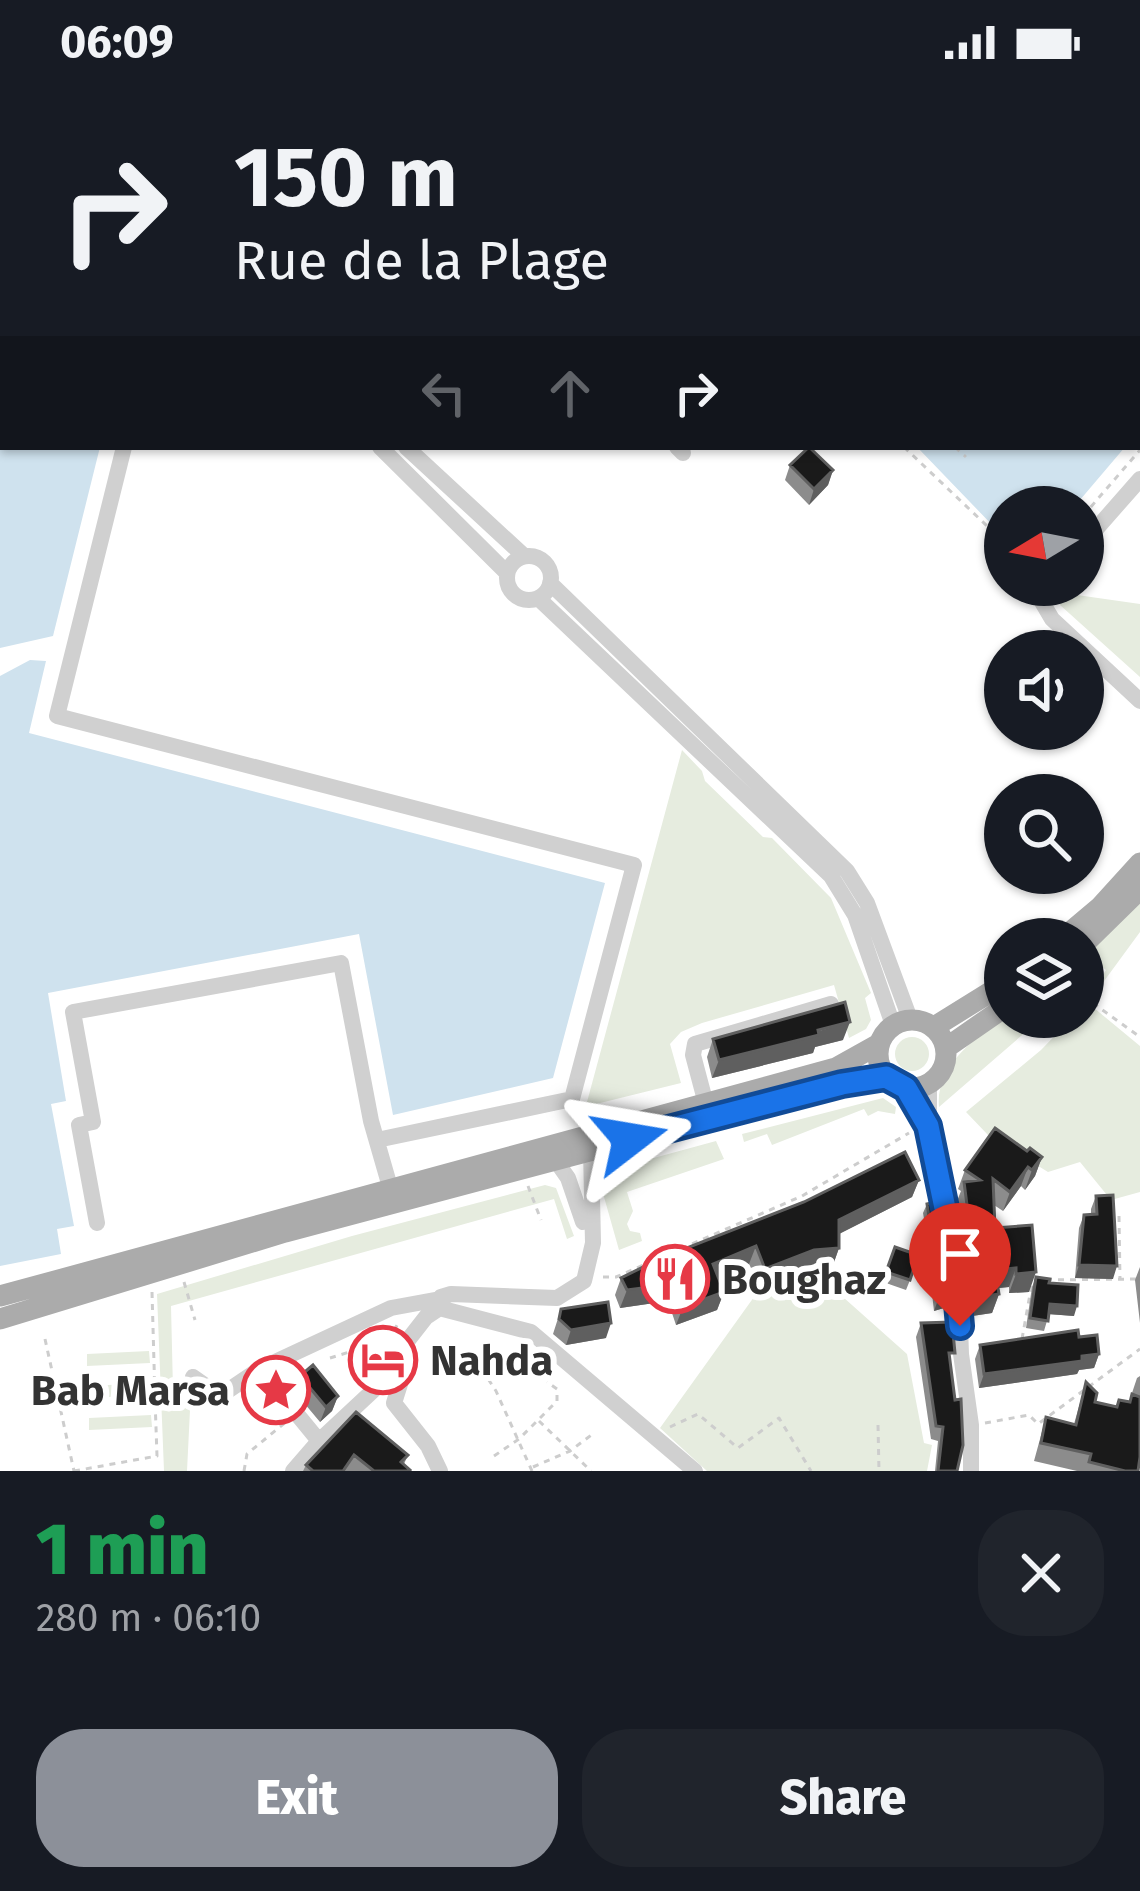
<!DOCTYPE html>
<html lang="en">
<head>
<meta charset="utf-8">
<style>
  :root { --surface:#171b24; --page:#20242c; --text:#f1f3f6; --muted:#9ea1a6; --accent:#8c9099 }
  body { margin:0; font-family:"Fira Sans",sans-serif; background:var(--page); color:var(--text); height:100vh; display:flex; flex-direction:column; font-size:45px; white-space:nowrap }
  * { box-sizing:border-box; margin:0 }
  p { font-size:39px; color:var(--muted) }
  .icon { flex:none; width:66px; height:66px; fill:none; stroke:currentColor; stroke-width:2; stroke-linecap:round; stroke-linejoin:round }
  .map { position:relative; height:1387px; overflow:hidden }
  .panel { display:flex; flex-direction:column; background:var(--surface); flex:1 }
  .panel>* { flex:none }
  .guide { position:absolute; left:0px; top:0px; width:1140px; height:366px; box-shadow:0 3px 9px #0004; background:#171b24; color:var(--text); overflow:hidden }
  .needle { width:78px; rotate:260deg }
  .tools { position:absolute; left:984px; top:402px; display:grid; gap:24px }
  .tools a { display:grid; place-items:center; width:120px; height:120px; border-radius:50%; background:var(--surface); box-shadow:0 3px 9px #0004; font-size:60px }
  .pin { position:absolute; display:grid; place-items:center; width:102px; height:102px; color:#fff; margin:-123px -51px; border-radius:50% 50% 50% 0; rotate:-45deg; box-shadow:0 0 12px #0007 }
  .pin .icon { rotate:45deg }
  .me { position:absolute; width:132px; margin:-66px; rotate:76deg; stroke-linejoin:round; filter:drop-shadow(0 0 9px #0008) }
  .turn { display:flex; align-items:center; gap:42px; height:252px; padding:0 36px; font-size:54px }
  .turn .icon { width:156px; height:156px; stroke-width:2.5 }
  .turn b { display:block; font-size:84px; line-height:102px }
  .lanes { display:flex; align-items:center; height:114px; padding:0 36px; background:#0003; justify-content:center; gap:60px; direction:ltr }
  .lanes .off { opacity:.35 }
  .round { display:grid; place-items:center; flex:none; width:126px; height:126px; border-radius:48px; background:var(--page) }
  .summary { display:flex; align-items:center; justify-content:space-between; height:204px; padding:0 36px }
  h1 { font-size:72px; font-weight:800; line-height:90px; color:#1e9e55 }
  .cta { display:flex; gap:24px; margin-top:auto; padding:24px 36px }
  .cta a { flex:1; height:138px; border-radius:48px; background:var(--accent); color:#fff; font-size:48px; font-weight:800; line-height:138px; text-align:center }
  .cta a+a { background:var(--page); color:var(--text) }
  .status { display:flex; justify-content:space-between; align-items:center; height:84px; padding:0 60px; background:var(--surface); direction:ltr }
  .status svg { height:33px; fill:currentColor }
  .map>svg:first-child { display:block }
  .green { fill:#e6ecdf }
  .water { fill:#cfe2ee }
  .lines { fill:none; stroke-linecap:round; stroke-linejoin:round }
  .path { stroke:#cdcdcd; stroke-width:3; stroke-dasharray:6 6; stroke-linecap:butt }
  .minor { stroke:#d0d0d0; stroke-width:16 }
  .major { stroke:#ababab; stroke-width:21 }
  .wall { fill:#8c8c8c }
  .shaded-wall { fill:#5f5f5f }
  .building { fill:#1a1a1a; stroke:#5f5f5f; stroke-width:3 }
  .route-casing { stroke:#114b97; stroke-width:30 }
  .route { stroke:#1a73e8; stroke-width:21 }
  .labels { text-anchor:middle; stroke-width:12; stroke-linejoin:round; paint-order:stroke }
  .poi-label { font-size:42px; font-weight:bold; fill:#333; stroke:#fff; text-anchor:start }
</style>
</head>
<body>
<div class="status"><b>06:09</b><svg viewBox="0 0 49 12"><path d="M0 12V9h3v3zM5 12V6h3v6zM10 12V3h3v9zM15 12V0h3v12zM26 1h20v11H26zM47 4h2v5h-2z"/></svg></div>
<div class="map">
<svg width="1140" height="1387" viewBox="0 0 1140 1387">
  <rect width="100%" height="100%" fill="#fff"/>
  <!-- green -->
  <path class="green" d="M 1063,509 L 1140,520 L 1140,593 L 1060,521 L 1058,514 Z
    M 682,666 L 702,687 L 705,697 L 763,753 L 772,754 L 831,814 L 871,909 L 865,914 L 871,936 L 866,945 L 849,954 L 834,901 L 702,939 L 681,948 L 670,960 L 681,999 L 592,1021 L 587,1018 Z
    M 1140,817 L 1140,848 L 1088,919 L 1140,962 L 1140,1108 L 1111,1116 L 1080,1078 L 1048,1088 L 988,1051 L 966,1028 L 1041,966 L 1073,933 L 1083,933 L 1083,922 L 1106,886 L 1096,878 L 1083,891 L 1083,874 Z
    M 1005,933 L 1043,933 L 939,1023 C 935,983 975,953 1005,933 Z
    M895 970a17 17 0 1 1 34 0a17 17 0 1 1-34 0Z
    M 883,1014 L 896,1023 L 895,1030 L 878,1027 L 868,1032 L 864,1025 L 772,1061 L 767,1050 L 744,1058 L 742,1050 Z
    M 716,1057 L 724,1075 L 627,1108 L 633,1127 L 627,1140 L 630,1147 L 640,1149 L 642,1157 L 619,1166 L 604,1113 L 606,1087 Z
    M 545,1101 L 556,1104 L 574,1152 L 567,1155 L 554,1115 L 171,1222 L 173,1306 L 190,1326 L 187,1387 L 164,1387 L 157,1210 L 352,1152 Z
    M 816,1189 L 907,1270 L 924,1359 L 932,1361 L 927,1387 L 707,1387 L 660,1344 L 759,1206 Z
    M 149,1267 L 150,1279 L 87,1282 L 87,1270 Z
    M 129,1300 L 129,1312 L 67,1315 L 66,1303 Z
    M 151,1331 L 152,1343 L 89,1346 L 89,1334 Z"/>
  <!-- water -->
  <path class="water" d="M 538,0 L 1140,0 L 1137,349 L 1137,3 Z
    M 0,28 L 3,363 L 100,363 L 53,552 L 0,564 Z
    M 917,363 L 1125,363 L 1074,423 L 1005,423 L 1005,449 L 996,445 Z
    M 30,576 L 46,577 L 29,649 L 605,799 L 553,994 L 393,1031 L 359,850 L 48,909 L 66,1017 L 51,1020 L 74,1142 L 57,1145 L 61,1170 L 0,1182 L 0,592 Z"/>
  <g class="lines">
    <!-- path -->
    <path class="path" d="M 524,0 L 528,3
      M 935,3 L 938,0
      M 1007,3 L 1010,0
      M 1076,3 L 1079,0
      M 1137,15 L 1140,12
      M 1137,91 L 1140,88
      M 1137,165 L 1140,162
      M 1137,319 L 1140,314
      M 904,363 L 1005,459
      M 955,363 L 966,373
      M 1083,432 L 1140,366
      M 1083,912 L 1140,953
      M 528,1102 L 541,1136
      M 1119,1132 L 1120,1196
      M 603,1193 L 616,1193 L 802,1112 L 909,1049
      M 1046,1196 L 1140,1195
      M 184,1198 L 195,1236
      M 152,1208 L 155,1314 L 190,1310
      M 45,1255 L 74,1387
      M 1022,1255 L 1032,1199
      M 438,1268 L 479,1281 L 496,1307 L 532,1387
      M 330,1274 L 388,1256 L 399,1238
      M 539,1337 L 591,1387
      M 985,1339 L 1029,1331 L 1038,1340 L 1140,1265
      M 878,1341 L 879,1387
      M 670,1343 L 698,1330 L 738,1364 L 779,1334 L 811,1387
      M 494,1372 L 519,1355 L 557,1317 L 557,1305 L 547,1298
      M 533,1383 L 570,1367 L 594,1349
      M 74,1387 L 157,1372 L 155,1315
      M 244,1387 L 247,1370 L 287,1337"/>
    <!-- minor -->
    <path class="minor" d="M 307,0 L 310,3
      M 223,3 L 223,0
      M 124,363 L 57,632 L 634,781 L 572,1015 L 377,1056
      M 380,363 L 507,489
      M 406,363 L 524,472
      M 677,363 L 683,369
      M 1083,460 L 1140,395
      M507 494a22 22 0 1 1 44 0a22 22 0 1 1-44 0Z
      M 550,499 L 847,787 L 867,819 L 910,935
      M 1050,501 L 1042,518 L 1052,535 L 1140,617
      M 538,514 L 831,792 L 855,831 L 893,941
      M 929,1000 L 929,1042 L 953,1163 L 959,1214 L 961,1270 L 971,1341 L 971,1387
      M 906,1004 L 928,1041
      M 706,1020 L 693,971 L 695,960 L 831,920
      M 591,1065 L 593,1159 L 584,1197 L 557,1214 L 451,1210 L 441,1213 L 439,1220 L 443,1225 L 531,1248 L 695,1387
      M 554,1074 L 568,1094 L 583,1138
      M 97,1139 L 79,1041 L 93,1038 L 73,928 L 341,879 L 371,1037 L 390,1103
      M 387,1283 L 426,1233 L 441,1223
      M 260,1285 L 319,1357
      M 193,1293 L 220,1312 L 260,1285 L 391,1224 L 440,1215
      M 293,1387 L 319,1357 L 378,1302 L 400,1300 L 394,1319 L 428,1362 L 440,1387"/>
    <!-- major -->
    <path class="major" d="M 1062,855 L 1100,823 L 1140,779
      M 1083,861 L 1140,805
      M878 970a34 34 0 1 1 68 0a34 34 0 1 1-68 0Z
      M 934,943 L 1005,899
      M 946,964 L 1005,923
      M 0,1212 L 836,984 L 879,960
      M 0,1235 L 285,1148 L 842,1000 L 887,993"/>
  </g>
  <!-- wall -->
  <path class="wall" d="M 327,0 L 470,0 L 468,3 L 330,3 Z
    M 790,381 L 833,386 L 828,401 L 809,421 L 785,396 Z
    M 713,955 L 843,956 L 815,963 L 813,969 L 712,994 L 707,973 Z
    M 1027,1067 L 1042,1073 L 1035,1092 L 1025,1106 L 1021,1102 L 1003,1127 L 994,1121 L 995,1144 L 1029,1208 L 1009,1209 L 1009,1203 L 998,1204 L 999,1210 L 992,1229 L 972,1232 L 957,1117 L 961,1107 L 958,1105 L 965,1086 Z
    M 919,1096 L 912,1113 L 839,1150 L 839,1164 L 833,1181 L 808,1183 L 758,1203 L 749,1180 L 718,1193 L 724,1208 L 717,1226 L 676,1241 L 668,1217 L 620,1224 L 615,1211 L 621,1194 Z
    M 1096,1112 L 1113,1195 L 1075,1194 L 1079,1144 L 1084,1131 L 1091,1130 L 1091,1125 Z
    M 927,1120 L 940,1166 L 930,1168 L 923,1129 Z
    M 895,1163 L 910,1196 L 906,1206 L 883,1198 Z
    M 934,1182 L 950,1213 L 947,1223 L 934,1227 L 930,1192 Z
    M 1140,1183 L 1140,1239 L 1135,1196 Z
    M 1036,1193 L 1049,1199 L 1074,1232 L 1049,1230 L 1044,1247 L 1026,1244 L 1032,1203 Z
    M 561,1225 L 606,1254 L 566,1261 L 553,1250 Z
    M 921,1239 L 951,1280 L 957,1387 L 935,1387 L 938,1357 L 931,1355 L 916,1253 Z
    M 1079,1253 L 1099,1270 L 1094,1284 L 1079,1286 L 1077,1290 L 979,1304 L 975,1275 L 980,1261 Z
    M 300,1292 L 338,1312 L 332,1327 L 320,1338 L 294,1307 Z
    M 1140,1292 L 1140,1373 L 1138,1387 L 1077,1387 L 1034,1377 L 1046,1333 L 1074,1340 L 1086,1298 L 1095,1318 L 1116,1323 L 1129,1318 L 1137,1294 Z
    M 356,1328 L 408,1371 L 404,1380 L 410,1387 L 303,1387 L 306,1381 Z"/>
  <!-- shaded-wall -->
  <path class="shaded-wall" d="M 833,386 L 828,401 L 809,421 L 814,405 Z
    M 850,938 L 843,956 L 815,963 L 813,969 L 712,994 L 719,976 Z
    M 1042,1073 L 1035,1092 L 1025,1106 L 1032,1086 Z
    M 1028,1083 L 1021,1102 L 1003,1127 L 1010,1108 Z
    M 919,1096 L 912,1113 L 833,1153 L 839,1136 Z
    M 944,1157 L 940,1166 L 930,1168 L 933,1159 Z
    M 756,1162 L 749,1180 L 707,1197 L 713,1180 Z
    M 839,1164 L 833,1181 L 808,1183 L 758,1203 L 765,1185 L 814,1166 Z
    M 1079,1181 L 1117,1182 L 1113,1195 L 1075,1194 Z
    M 1016,1184 L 1009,1203 L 988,1205 L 995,1186 Z
    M 1036,1188 L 1029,1208 L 1009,1209 L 1016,1190 Z
    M 674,1200 L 668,1217 L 620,1224 L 627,1206 Z
    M 724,1208 L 717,1226 L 676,1241 L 683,1223 Z
    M 999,1210 L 992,1229 L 972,1232 L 979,1213 Z
    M 950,1213 L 947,1223 L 934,1227 L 938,1216 Z
    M 1050,1220 L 1077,1222 L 1074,1232 L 1047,1230 Z
    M 611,1239 L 606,1254 L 566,1261 L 571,1246 Z
    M 1099,1270 L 1094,1284 L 1079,1286 L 1077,1290 L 979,1304 L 984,1290 Z
    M 338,1312 L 332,1327 L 320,1338 L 326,1323 Z"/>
  <!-- building -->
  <path class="building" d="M 356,0 L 467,0 L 464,3 L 359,3 Z
    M 809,363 L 833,386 L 814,405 L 790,381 Z
    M 845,918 L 850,938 L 818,946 L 819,951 L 719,976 L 713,955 Z
    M 995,1044 L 1027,1067 L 1030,1064 L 1042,1073 L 1032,1086 L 1028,1083 L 1010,1108 L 993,1095 L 995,1144 L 1032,1141 L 1036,1188 L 1016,1190 L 1016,1184 L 995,1186 L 999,1210 L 979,1213 L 964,1098 L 980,1096 L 965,1086 Z
    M 905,1068 L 919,1096 L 839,1136 L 839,1164 L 814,1166 L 765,1185 L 756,1162 L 713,1180 L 724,1208 L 683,1223 L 674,1200 L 627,1206 L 621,1194 L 661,1174 L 804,1118 Z
    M 1113,1111 L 1117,1182 L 1079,1181 L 1084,1131 L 1097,1130 L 1096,1112 Z
    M 936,1118 L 944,1157 L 933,1159 L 927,1120 Z
    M 895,1163 L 918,1171 L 910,1196 L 886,1188 Z
    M 947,1181 L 950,1213 L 938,1216 L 934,1182 Z
    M 1036,1193 L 1050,1195 L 1049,1199 L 1078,1201 L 1077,1222 L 1050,1220 L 1048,1237 L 1030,1234 Z
    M 608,1218 L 611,1239 L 571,1246 L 559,1235 L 561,1225 Z
    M 952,1238 L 955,1269 L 949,1269 L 955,1316 L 961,1315 L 963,1361 L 957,1387 L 938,1387 L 943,1343 L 936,1342 L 921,1239 Z
    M 1078,1246 L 1079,1253 L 1097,1251 L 1099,1270 L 1082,1272 L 1082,1277 L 984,1290 L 980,1261 Z
    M 313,1281 L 338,1312 L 326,1323 L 300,1292 Z
    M 1086,1298 L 1097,1309 L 1095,1318 L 1117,1323 L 1119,1316 L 1130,1318 L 1132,1310 L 1140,1313 L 1140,1373 L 1138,1387 L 1125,1387 L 1089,1378 L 1091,1370 L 1041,1359 L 1046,1333 L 1076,1341 Z
    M 356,1328 L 408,1371 L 401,1378 L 410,1386 L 409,1387 L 374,1387 L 354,1371 L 343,1387 L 313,1387 L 306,1381 Z"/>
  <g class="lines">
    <!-- route casing -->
    <g class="route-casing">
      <path id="route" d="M 630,1055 L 842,1000 L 886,993 L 906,1004 L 928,1042 L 953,1163 L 960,1242"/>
    </g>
    <!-- route -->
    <use href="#route" class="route"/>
  </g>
  <!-- icons -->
  <defs>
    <g id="restaurant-ring" transform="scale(3.45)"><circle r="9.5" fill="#fff" stroke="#e63946" stroke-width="1.5"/><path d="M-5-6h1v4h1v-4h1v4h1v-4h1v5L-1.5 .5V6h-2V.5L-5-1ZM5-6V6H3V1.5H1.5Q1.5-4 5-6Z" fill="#e63946"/></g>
    <g id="hotel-ring" transform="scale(3.45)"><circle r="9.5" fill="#fff" stroke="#e63946" stroke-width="1.5"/><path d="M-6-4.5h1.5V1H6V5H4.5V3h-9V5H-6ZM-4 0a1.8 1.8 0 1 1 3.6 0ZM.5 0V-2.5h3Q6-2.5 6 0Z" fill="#e63946"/></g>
    <g id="sight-ring" transform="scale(3.45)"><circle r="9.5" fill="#fff" stroke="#e63946" stroke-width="1.5"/><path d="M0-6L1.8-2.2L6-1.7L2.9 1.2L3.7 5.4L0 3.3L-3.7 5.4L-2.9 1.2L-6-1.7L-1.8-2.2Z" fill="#e63946"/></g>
  </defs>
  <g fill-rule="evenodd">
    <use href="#restaurant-ring" x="675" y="1195"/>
    <use href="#hotel-ring" x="383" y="1276"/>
    <use href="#sight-ring" x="276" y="1306"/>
  </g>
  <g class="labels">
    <!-- poi labels -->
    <g class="poi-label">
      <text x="722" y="1210">Boughaz</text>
      <text x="430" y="1291">Nahda</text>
      <text x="230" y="1321" text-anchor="end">Bab Marsa</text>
    </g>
  </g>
</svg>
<div class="tools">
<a><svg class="needle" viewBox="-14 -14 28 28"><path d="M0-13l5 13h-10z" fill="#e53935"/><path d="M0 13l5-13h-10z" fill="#9ea1a6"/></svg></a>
<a><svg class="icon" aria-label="sound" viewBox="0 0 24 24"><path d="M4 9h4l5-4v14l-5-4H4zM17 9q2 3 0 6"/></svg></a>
<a><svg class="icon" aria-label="search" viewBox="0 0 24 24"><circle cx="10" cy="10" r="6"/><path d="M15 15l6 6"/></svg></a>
<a><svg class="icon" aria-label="layers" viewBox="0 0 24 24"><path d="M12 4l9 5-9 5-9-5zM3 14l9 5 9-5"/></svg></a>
</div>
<div class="pin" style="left:960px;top:1242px;background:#d93025"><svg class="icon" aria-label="arrive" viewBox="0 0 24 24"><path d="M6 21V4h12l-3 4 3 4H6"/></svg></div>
<svg class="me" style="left:630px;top:1055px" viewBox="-20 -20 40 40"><path d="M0-17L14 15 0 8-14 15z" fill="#1a73e8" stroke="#fff" stroke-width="4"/></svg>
<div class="guide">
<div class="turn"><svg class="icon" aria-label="right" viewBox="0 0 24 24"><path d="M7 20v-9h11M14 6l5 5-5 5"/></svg><div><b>150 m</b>Rue de la Plage</div></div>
<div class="lanes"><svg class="icon off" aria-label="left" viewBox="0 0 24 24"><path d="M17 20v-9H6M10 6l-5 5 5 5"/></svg><svg class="icon off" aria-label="ahead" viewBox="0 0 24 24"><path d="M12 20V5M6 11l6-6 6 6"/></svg><svg class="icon" aria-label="right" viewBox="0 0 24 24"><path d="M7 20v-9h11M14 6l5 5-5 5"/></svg></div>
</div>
</div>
<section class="panel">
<div class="summary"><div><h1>1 min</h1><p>280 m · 06:10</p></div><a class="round"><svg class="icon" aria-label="close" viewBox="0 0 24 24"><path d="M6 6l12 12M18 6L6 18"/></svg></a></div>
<div class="cta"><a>Exit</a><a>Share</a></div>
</section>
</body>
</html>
